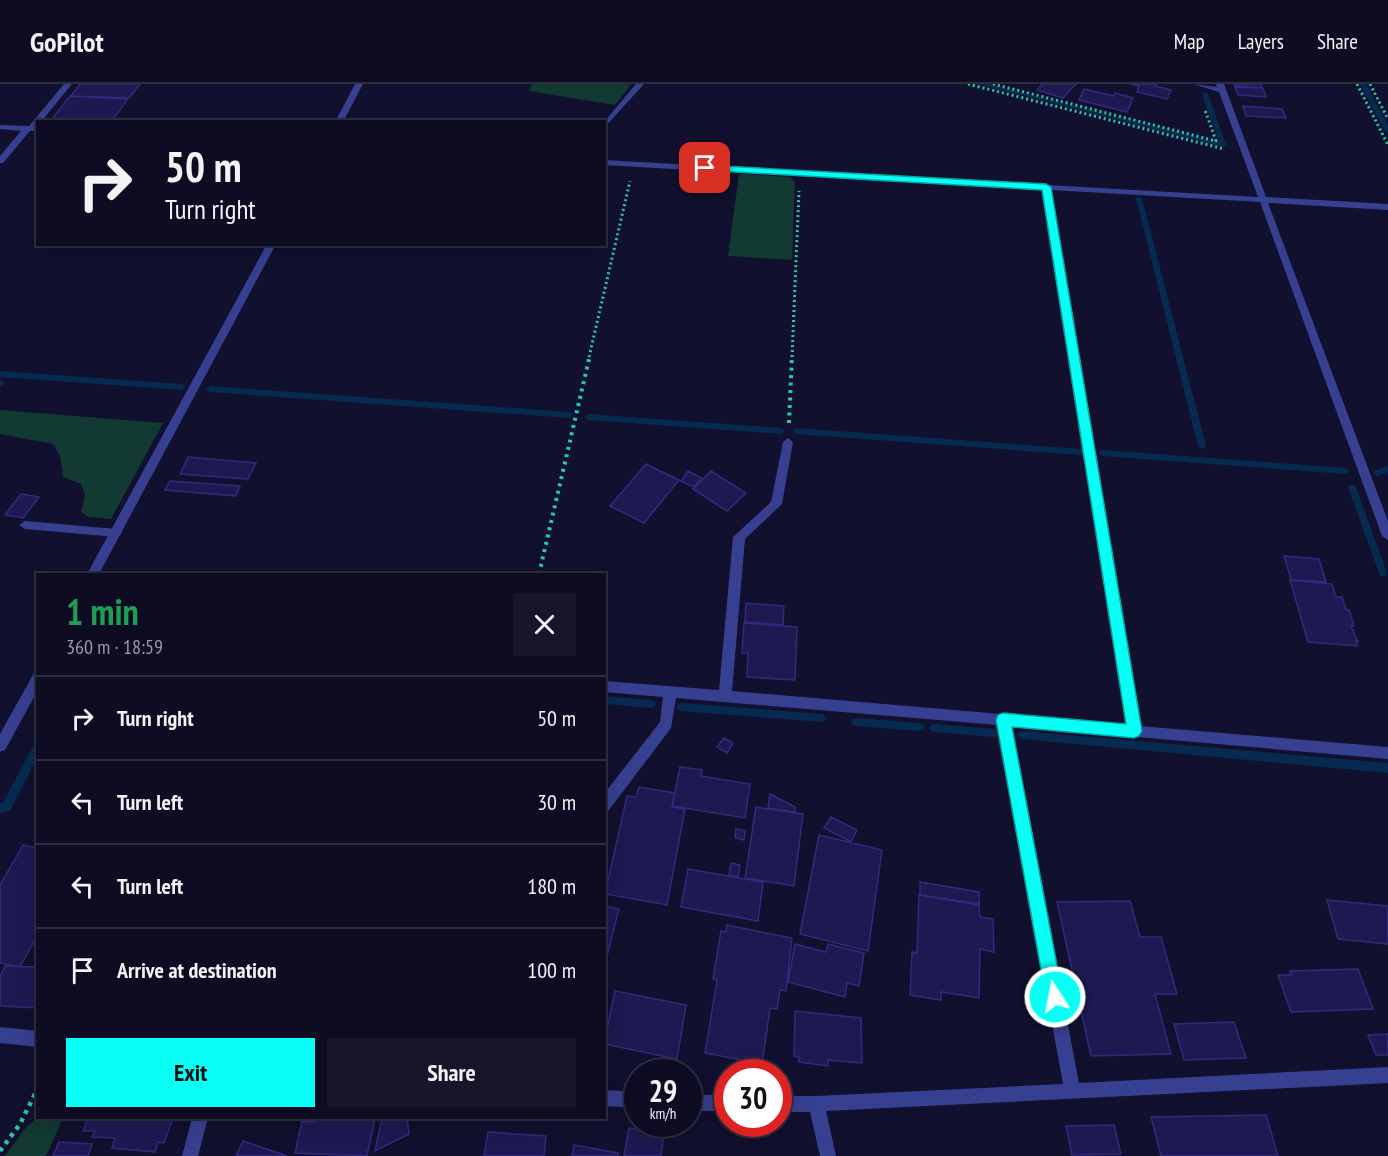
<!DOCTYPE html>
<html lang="en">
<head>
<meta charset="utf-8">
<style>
  :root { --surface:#0d0c22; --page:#16152a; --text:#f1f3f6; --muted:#9a9ba5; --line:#2d2c40; --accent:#09fff6 }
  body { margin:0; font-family:"PT Sans Narrow",sans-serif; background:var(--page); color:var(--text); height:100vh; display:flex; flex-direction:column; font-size:22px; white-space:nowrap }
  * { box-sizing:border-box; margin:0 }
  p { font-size:20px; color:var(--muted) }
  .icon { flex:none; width:33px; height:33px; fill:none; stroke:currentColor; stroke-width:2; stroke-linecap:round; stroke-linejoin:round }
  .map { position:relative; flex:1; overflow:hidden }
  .side { position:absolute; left:36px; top:489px; width:570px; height:546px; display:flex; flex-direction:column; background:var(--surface); border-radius:0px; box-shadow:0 6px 24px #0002,0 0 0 2px var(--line) }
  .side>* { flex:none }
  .banner { position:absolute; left:36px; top:36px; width:570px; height:126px; border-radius:0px; box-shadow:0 6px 24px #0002,0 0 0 2px var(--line); background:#0d0c22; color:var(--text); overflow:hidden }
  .speed { position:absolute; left:624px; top:975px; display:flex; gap:12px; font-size:30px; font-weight:700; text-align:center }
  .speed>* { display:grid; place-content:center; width:78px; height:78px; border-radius:50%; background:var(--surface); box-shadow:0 6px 24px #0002,0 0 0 2px var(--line); line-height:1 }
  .speed small { font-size:15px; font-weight:400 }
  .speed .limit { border:9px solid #d22; background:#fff; color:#111 }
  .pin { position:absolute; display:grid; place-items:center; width:51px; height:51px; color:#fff; margin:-26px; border-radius:12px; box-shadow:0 3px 9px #0006 }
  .me { position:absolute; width:66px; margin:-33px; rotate:349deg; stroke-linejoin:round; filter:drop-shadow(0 0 4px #0008) }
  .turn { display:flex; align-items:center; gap:21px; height:126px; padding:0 30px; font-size:27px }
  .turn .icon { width:78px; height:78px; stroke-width:2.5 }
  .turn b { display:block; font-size:42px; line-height:51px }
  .round { display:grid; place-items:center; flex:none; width:63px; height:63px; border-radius:0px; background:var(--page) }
  .headline { display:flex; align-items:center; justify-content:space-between; height:102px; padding:0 30px }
  h1 { font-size:36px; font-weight:700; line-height:45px; color:#1e9e55 }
  .action { display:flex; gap:12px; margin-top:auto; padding:12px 30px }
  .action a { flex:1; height:69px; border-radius:0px; background:var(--accent); color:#111; font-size:24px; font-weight:700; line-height:69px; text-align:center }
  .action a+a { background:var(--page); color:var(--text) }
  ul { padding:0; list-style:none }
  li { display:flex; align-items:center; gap:18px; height:84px; padding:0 30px; border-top:2px solid var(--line) }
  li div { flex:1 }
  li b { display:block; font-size:22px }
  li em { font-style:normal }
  header { display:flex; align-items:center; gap:36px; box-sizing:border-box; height:84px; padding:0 30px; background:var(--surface); border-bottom:2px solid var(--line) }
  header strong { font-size:28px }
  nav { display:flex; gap:33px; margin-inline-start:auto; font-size:21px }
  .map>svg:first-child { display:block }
  .green { fill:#123932 }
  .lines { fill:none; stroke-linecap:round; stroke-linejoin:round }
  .stream { fill:#072b50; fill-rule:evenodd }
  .building { fill:#1e1a51; stroke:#302b7e; stroke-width:1.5 }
  .path-far2 { stroke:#27c9a9; stroke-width:3; stroke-dasharray:2 3; stroke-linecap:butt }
  .path-far1 { stroke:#27c9a9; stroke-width:4; stroke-dasharray:3 4.5; stroke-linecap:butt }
  .path { stroke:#27c9a9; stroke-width:4.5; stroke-dasharray:4 5; stroke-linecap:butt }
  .lane { fill:#374090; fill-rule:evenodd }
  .street { fill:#374090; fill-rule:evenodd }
  .route { fill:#09fff6; stroke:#06a6a0; stroke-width:1.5 }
</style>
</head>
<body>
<header>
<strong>GoPilot</strong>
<nav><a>Map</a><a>Layers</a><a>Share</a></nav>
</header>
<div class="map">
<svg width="1388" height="1072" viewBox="0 0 1388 1072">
  <rect width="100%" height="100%" fill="#11102e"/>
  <!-- green -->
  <path class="green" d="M 532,0 L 631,0 L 615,21 L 529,7 Z
    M 739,90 L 790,93 L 795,98 L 792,176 L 728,172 Z
    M 0,326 L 163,339 L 111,435 L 89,433 L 81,428 L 85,411 L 81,400 L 63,393 L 60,372 L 53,360 L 0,350 Z
    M 38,1034 L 63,1034 L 46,1072 L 5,1072 L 27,1042 Z"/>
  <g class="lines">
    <!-- stream -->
    <path class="stream" d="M 978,0 L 988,0 L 1219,58 L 1202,10 L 1205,8 L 1208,10 L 1226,61 L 1223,63 Z
      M 1360,0 L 1366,0 L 1388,41 L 1388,49 L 1385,47 Z
      M 1139,112 L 1142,114 L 1206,362 L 1202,365 L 1198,362 L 1136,114 Z
      M 0,287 L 182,300 L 186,303 L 182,306 L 0,293 Z
      M 0,296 L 3,297 L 4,300 L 0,303 Z
      M 210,302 L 569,328 L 573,331 L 569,334 L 210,308 L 206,305 Z
      M 588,330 L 781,344 L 785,347 L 781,350 L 588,336 L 584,333 Z
      M 796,344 L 1081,365 L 1085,368 L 1081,371 L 796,350 L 792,347 Z
      M 1102,366 L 1346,384 L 1350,387 L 1346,390 L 1102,372 L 1098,369 Z
      M 1388,382 L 1388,388 L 1377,392 L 1374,391 L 1373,389 L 1374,387 Z
      M 1352,400 L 1356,403 L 1387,489 L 1386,492 L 1380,492 L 1379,489 L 1348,403 Z
      M 604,612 L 651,616 L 654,617 L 656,620 L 654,623 L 651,624 L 604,620 Z
      M 681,619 L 821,630 L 824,631 L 826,634 L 824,637 L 821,638 L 681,627 L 678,626 L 676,623 L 678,620 Z
      M 856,634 L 920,639 L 923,640 L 925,643 L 923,646 L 920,647 L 856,642 L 853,641 L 851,638 L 853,635 Z
      M 934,640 L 993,645 L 996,646 L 998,649 L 996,652 L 993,653 L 934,648 L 931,647 L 929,644 L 931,641 Z
      M 1022,647 L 1388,679 L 1388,689 L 1022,655 L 1019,654 L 1017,651 L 1019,648 Z
      M 38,657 L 38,672 L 10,727 L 0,729 L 0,719 L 3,719 L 35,658 Z"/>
  </g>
  <!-- building -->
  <path class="building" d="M 80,0 L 140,0 L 129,14 L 71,12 Z
    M 1042,0 L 1076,0 L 1063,14 L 1037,6 Z
    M 1130,0 L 1156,0 L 1155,2 L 1171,6 L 1167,15 L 1137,8 L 1139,2 Z
    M 1234,0 L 1261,0 L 1262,4 L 1235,2 Z
    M 1235,3 L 1263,4 L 1266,13 L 1238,11 Z
    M 1084,5 L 1114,12 L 1115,9 L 1133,14 L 1127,28 L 1079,16 Z
    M 70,12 L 128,15 L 111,38 L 51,36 Z
    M 1243,22 L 1282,25 L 1286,34 L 1246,32 Z
    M 188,373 L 256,379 L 248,395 L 180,390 Z
    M 646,380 L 679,396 L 644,439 L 610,422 Z
    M 688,387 L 701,394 L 694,403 L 681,397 Z
    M 711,387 L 746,409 L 727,427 L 693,405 Z
    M 170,397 L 240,402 L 236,412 L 165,406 Z
    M 21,410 L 39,413 L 23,434 L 5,431 Z
    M 1284,472 L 1319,475 L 1326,498 L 1291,496 Z
    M 1290,496 L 1332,500 L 1336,513 L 1342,513 L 1346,526 L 1349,526 L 1354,542 L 1351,542 L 1358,558 L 1356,557 L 1357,562 L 1308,558 Z
    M 746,519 L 784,522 L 783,541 L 745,538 Z
    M 744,539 L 797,543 L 795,596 L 747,593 L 748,569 L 742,569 Z
    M 724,654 L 733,659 L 727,669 L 717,663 Z
    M 680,683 L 702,686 L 701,692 L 750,700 L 745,734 L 672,722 Z
    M 639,703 L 675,709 L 672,723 L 685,725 L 667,821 L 605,810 L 627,712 L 636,713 Z
    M 770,710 L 795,723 L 795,728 L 768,724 Z
    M 756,723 L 803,730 L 794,802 L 745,794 Z
    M 831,733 L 857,746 L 851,758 L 824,744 Z
    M 736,745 L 745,747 L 744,756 L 735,754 Z
    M 819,751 L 882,766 L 868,867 L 800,850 Z
    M 23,761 L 38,764 L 38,850 L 20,883 L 0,879 L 0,801 Z
    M 731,779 L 740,781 L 738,793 L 729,791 Z
    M 688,785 L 763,798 L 758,837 L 681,823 Z
    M 920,798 L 979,808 L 979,820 L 920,811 Z
    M 919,811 L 979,821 L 980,833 L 993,835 L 994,868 L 980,865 L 979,914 L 941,908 L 941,916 L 910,911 L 912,868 L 917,869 Z
    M 1327,816 L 1388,822 L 1388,860 L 1338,855 Z
    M 1130,817 L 1140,853 L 1161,853 L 1177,910 L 1155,910 L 1171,970 L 1091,972 L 1057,818 Z
    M 604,822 L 619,825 L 604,884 Z
    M 727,841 L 792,854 L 786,907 L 780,906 L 777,925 L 770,924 L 762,980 L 705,969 L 717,896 L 713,895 L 721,847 L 726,848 Z
    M 795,860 L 826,868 L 828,860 L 864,869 L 859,902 L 847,899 L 845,913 L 788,898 Z
    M 5,882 L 38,883 L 38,924 L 0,922 L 0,893 Z
    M 1358,885 L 1373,925 L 1291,928 L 1278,891 L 1291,891 L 1290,887 Z
    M 615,907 L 686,921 L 677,975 L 604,960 Z
    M 795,927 L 861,934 L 862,979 L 828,976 L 828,982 L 799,978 L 799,973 L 794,972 Z
    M 1234,938 L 1246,974 L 1184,976 L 1174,940 Z
    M 1388,950 L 1388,971 L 1376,971 L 1368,951 Z
    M 1266,1031 L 1278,1072 L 1161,1072 L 1151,1033 Z
    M 88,1034 L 173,1034 L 164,1059 L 158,1058 L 155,1068 L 112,1064 L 115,1054 L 92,1053 L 95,1047 L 83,1047 Z
    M 316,1034 L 375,1034 L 367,1072 L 295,1069 L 302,1037 L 315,1038 Z
    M 382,1034 L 407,1034 L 409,1050 L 375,1067 Z
    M 1114,1041 L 1121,1070 L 1072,1071 L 1066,1042 Z
    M 629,1044 L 664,1050 L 661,1072 L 624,1072 Z
    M 488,1048 L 546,1052 L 544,1072 L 484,1072 Z
    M 243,1057 L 287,1072 L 236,1072 Z
    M 59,1058 L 92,1060 L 88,1072 L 53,1072 Z
    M 574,1061 L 618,1069 L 618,1072 L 572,1072 Z"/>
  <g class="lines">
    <!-- path-far2 -->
    <path class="path-far2" d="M 968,0 L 1224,65
      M 993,0 L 1216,57 L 1205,26
      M 1357,0 L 1388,61
      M 1370,0 L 1388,35
      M 589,273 L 630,97
      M 792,273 L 799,107"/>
    <!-- path-far1 -->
    <path class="path-far1" d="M 789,339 L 792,271
      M 539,490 L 590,271"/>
    <!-- path -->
    <path class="path" d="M 0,1067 L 20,1040 L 38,1004"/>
    <!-- lane -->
    <path class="lane" d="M 25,437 L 116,445 L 122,449 L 116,453 L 25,445 L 19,441 Z"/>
    <!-- street -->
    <path class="street" d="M 64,0 L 72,0 L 41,38 L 38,38 L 36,47 L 30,47 L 3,79 L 0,79 L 0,72 L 21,47 L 0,45 L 0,41 L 29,42 Z
      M 355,0 L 363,0 L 343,38 L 335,38 Z
      M 636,0 L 644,0 L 604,44 L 604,38 Z
      M 1193,0 L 1217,3 L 1216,0 L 1224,0 L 1266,113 L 1388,120 L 1388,126 L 1268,119 L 1388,437 L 1388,456 L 1382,452 L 1260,118 L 1051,106 L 1140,642 L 1388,663 L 1388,675 L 1011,642 L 1079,999 L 1388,983 L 1388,999 L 826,1027 L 836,1072 L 820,1072 L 810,1028 L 778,1028 L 778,1012 L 816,1012 L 1063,1000 L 998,641 L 676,614 L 671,644 L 609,726 L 604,727 L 604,710 L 660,638 L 663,613 L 604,608 L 604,597 L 719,606 L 733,453 L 771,418 L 783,358 L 788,354 L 793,358 L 782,420 L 745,455 L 732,607 L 1127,641 L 1042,106 L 604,81 L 604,76 L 1258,113 L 1219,8 Z
      M 267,160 L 276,160 L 99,490 L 87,490 Z
      M 38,588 L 38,606 L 5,666 L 0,668 L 0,650 L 34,589 Z
      M 0,943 L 38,947 L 38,963 L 0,959 Z
      M 604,1006 L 638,1008 L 638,1024 L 604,1022 Z
      M 688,1011 L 728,1011 L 728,1027 L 688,1027 Z
      M 192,1034 L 208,1034 L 198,1072 L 182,1072 Z"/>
  </g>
  <!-- route -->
  <path class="route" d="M 705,81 L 1046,100 L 1051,103 L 1142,647 L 1139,652 L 1134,654 L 1012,643 L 1063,913 L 1061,919 L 1055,922 L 1049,919 L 1046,913 L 996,636 L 998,631 L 1003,629 L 1126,640 L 1042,106 L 702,86 L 700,84 Z"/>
</svg>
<div class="speed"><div>29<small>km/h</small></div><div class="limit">30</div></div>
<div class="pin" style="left:705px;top:84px;background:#d93025"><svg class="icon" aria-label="arrive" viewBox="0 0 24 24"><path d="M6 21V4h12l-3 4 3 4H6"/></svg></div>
<svg class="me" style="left:1055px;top:913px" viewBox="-20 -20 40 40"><circle r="17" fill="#09fff6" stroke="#fff" stroke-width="3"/><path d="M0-11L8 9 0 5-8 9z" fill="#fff"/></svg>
<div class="banner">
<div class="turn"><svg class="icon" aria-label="right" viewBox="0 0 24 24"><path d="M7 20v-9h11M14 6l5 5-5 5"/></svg><div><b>50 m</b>Turn right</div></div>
</div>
<section class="side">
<div class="headline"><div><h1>1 min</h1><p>360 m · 18:59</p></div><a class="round"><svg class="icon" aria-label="close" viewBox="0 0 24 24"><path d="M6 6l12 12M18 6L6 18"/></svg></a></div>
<ul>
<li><svg class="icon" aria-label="right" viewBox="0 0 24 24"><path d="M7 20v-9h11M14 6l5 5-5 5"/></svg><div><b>Turn right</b></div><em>50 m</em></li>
<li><svg class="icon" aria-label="left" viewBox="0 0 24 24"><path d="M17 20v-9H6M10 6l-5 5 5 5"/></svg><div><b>Turn left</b></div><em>30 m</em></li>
<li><svg class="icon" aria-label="left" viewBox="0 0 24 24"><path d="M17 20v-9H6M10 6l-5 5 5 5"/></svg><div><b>Turn left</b></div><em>180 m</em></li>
<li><svg class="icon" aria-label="arrive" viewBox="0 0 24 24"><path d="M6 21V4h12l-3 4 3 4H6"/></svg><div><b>Arrive at destination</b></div><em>100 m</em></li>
</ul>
<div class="action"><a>Exit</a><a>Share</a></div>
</section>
</div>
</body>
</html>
